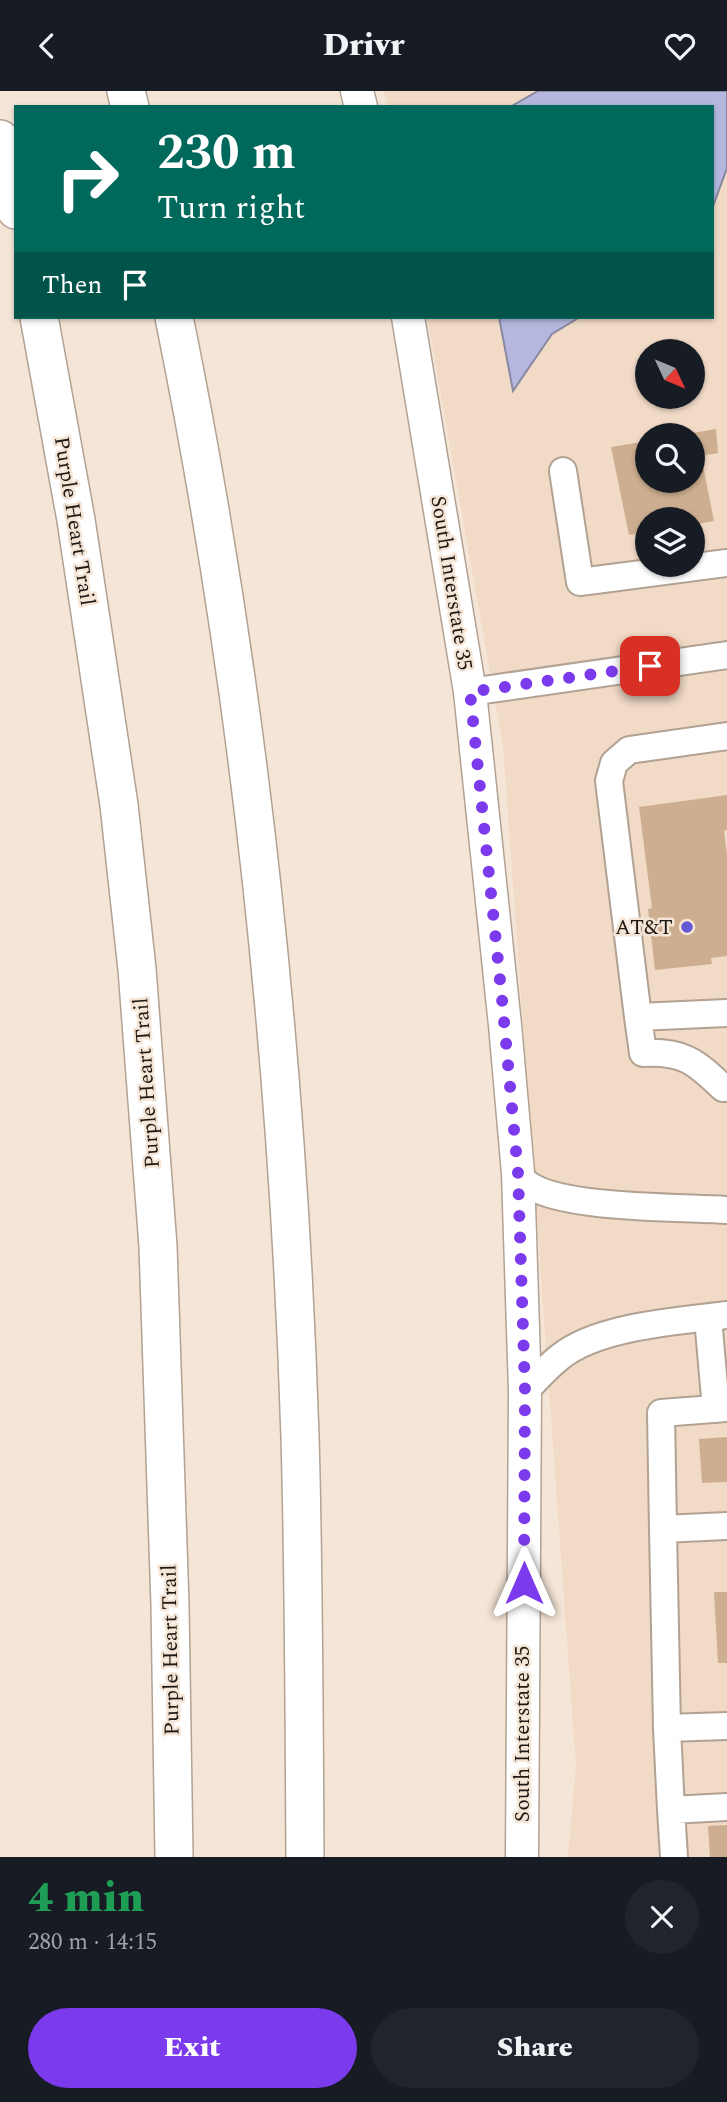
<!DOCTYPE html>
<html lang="en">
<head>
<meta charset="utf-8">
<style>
  :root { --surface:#171b24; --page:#20242c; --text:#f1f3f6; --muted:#9ea1a6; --accent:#7c3aed }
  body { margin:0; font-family:Spectral,serif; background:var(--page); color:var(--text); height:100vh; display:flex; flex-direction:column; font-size:26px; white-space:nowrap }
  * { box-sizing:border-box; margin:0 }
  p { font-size:23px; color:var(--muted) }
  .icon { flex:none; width:38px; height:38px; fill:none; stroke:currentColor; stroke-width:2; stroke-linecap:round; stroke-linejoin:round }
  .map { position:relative; height:1766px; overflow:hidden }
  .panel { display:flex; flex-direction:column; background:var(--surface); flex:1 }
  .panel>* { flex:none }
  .hud { position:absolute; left:14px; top:14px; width:700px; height:214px; border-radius:0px; box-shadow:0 2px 5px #0004; background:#00695c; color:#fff; overflow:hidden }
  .needle { width:46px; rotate:134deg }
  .tools { position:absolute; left:635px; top:248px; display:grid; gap:14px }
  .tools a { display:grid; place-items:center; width:70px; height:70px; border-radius:50%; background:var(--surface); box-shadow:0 2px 5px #0004; font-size:35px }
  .pin { position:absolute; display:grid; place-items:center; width:60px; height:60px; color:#fff; margin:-30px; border-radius:14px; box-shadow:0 4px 10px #0006 }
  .me { position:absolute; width:77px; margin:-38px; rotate:0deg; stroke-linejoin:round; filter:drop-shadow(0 0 5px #0008) }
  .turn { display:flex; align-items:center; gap:24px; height:147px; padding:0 28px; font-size:32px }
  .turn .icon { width:91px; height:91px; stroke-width:2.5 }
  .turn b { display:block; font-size:49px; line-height:60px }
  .then { display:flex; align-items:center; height:66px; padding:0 28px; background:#0003; gap:14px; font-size:26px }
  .round { display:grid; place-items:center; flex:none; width:74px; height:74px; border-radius:37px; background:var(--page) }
  .summary { display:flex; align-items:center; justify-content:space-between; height:119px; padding:0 28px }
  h1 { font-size:42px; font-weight:800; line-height:52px; color:#1e9e55 }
  .primary-button { display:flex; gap:14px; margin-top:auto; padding:14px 28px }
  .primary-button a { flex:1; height:80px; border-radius:42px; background:var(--accent); color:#fff; font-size:28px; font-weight:800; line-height:80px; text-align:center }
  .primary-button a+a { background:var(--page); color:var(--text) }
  header { display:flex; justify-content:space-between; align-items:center; height:91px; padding:0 28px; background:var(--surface); font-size:32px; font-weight:800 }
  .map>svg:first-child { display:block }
  .built { fill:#f1dac6; fill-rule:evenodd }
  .water { fill:#b5b7de; stroke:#8888a1; stroke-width:2 }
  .building { fill:#cdae90 }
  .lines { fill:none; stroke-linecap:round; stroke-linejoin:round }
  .minor-casing { stroke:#b1a294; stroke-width:30 }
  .major-casing { stroke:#b1a294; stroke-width:35 }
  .highway-casing { stroke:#b1a294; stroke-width:40 }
  .minor { stroke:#fff; stroke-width:26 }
  .major { stroke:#fff; stroke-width:32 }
  .highway { stroke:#fff; stroke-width:37 }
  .route { stroke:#7c3aed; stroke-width:12; stroke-dasharray:0 21.6 }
  .poi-dot { fill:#6259d2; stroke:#f5e5d6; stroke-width:2.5 }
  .labels { text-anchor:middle; stroke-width:5; stroke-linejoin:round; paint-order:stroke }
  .street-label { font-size:21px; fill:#1f1914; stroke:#f5e5d6 }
  .poi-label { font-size:21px; fill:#1f1914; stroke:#f5e5d6; text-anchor:end }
</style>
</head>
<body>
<header><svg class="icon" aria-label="back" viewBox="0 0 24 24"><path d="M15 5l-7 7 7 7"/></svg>Drivr<svg class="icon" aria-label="heart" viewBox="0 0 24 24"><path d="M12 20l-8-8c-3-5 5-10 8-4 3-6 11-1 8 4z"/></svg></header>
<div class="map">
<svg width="727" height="1766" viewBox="0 0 727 1766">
  <rect width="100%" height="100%" fill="#f5e5d6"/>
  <!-- built -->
  <path class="built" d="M 384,0 L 727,0 L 727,1766 L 568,1766 L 576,1675 L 503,654 L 427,226 L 712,226 L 712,16 L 388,16 ZM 648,261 L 693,261 L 693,306 L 648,306 ZM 648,345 L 693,345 L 693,390 L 648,390 ZM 648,429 L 693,429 L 693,474 L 648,474 Z"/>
  <!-- water -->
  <path class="water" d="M 538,0 L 727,0 L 727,77 L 712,118 L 712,16 L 510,16 Z
    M 499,226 L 580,226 L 552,243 L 513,300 Z"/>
  <!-- building -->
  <path class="building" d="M 716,338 L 718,362 L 701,365 L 714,430 L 693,434 L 693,429 L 648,429 L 648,441 L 629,444 L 611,356 L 648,350 L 648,390 L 693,390 L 693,345 L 687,343 Z
    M 727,704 L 727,739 L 724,740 L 727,764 L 727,865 L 711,867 L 712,873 L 655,879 L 648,818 L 652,817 L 639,716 Z
    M 727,1346 L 727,1391 L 702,1392 L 699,1348 Z
    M 714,1501 L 727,1501 L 727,1572 L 718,1572 Z
    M 727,1734 L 727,1766 L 710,1766 L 708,1735 Z"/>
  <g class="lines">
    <!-- minor casing -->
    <g class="minor-casing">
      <path id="minor" d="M 563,380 L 580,491 L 727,472
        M 470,601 L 727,564
        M 727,645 L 629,659 L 614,672 L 609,690 L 638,926 L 727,922
        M 638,926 L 643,962 C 683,960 695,970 723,997 L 727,997
        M 518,1082 C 521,1086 525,1092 529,1094 C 564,1118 681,1116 727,1119
        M 708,1227 L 716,1318
        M 525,1300 C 536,1289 547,1276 560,1266 C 598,1235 679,1230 727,1224
        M 727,1317 L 661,1322 L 663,1438 L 727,1435
        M 663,1438 L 667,1637 L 727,1635
        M 667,1637 L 671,1719
        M 674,1766 L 671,1719 L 727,1716"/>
    </g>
    <!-- major casing -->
    <g class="major-casing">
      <path id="major" d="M 357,0 L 361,16
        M 408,226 L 470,601 L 505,934 L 518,1082 L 525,1300 L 522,1766"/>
    </g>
    <!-- highway casing -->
    <g class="highway-casing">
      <path id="highway" d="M 126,0 L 130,16
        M 0,48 L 16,119
        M 39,226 L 76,429 L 119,714 L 137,878 L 158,1155 L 170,1514 L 174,1766
        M 174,226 C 249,594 288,970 300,1346 C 304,1486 304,1626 305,1766"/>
    </g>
    <!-- minor -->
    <use href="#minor" class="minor"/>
    <!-- major -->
    <use href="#major" class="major"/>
    <!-- highway -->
    <use href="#highway" class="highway"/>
  </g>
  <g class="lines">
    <!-- route -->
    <path class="route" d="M 524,1492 L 525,1300 L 518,1082 L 502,908 L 470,601 L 650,575"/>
  </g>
  <!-- markers -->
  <circle class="poi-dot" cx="687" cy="836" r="7"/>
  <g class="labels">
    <!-- street labels -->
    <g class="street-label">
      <text transform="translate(75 430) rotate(81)" y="7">Purple Heart Trail</text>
      <text transform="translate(452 492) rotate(81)" y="7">South Interstate 35</text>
      <text transform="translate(146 992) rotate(-94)" y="7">Purple Heart Trail</text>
      <text transform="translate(170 1559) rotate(-91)" y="7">Purple Heart Trail</text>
      <text transform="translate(522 1643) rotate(-90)" y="7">South Interstate 35</text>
    </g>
    <!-- poi labels -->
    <g class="poi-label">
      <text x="673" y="843">AT&amp;T</text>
    </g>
  </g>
</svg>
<div class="tools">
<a><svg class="needle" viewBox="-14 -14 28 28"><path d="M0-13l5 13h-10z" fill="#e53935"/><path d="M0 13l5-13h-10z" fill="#9ea1a6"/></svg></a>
<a><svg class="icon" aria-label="search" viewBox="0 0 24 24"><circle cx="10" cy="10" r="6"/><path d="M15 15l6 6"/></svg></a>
<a><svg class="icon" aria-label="layers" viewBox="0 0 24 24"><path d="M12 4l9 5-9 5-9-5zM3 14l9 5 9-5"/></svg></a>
</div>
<div class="pin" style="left:650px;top:575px;background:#d93025"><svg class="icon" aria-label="arrive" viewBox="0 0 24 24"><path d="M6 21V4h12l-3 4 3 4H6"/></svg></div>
<svg class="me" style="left:524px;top:1492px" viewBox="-20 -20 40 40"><path d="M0-17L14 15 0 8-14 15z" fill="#7c3aed" stroke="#fff" stroke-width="4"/></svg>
<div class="hud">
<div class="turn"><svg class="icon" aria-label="right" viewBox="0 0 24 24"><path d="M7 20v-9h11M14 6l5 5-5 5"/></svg><div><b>230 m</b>Turn right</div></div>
<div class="then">Then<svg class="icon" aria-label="arrive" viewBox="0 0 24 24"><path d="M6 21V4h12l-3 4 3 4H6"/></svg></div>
</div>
</div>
<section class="panel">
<div class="summary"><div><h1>4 min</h1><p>280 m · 14:15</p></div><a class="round"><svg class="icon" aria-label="close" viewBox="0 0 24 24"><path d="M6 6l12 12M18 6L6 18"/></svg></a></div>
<div class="primary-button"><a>Exit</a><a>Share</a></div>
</section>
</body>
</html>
